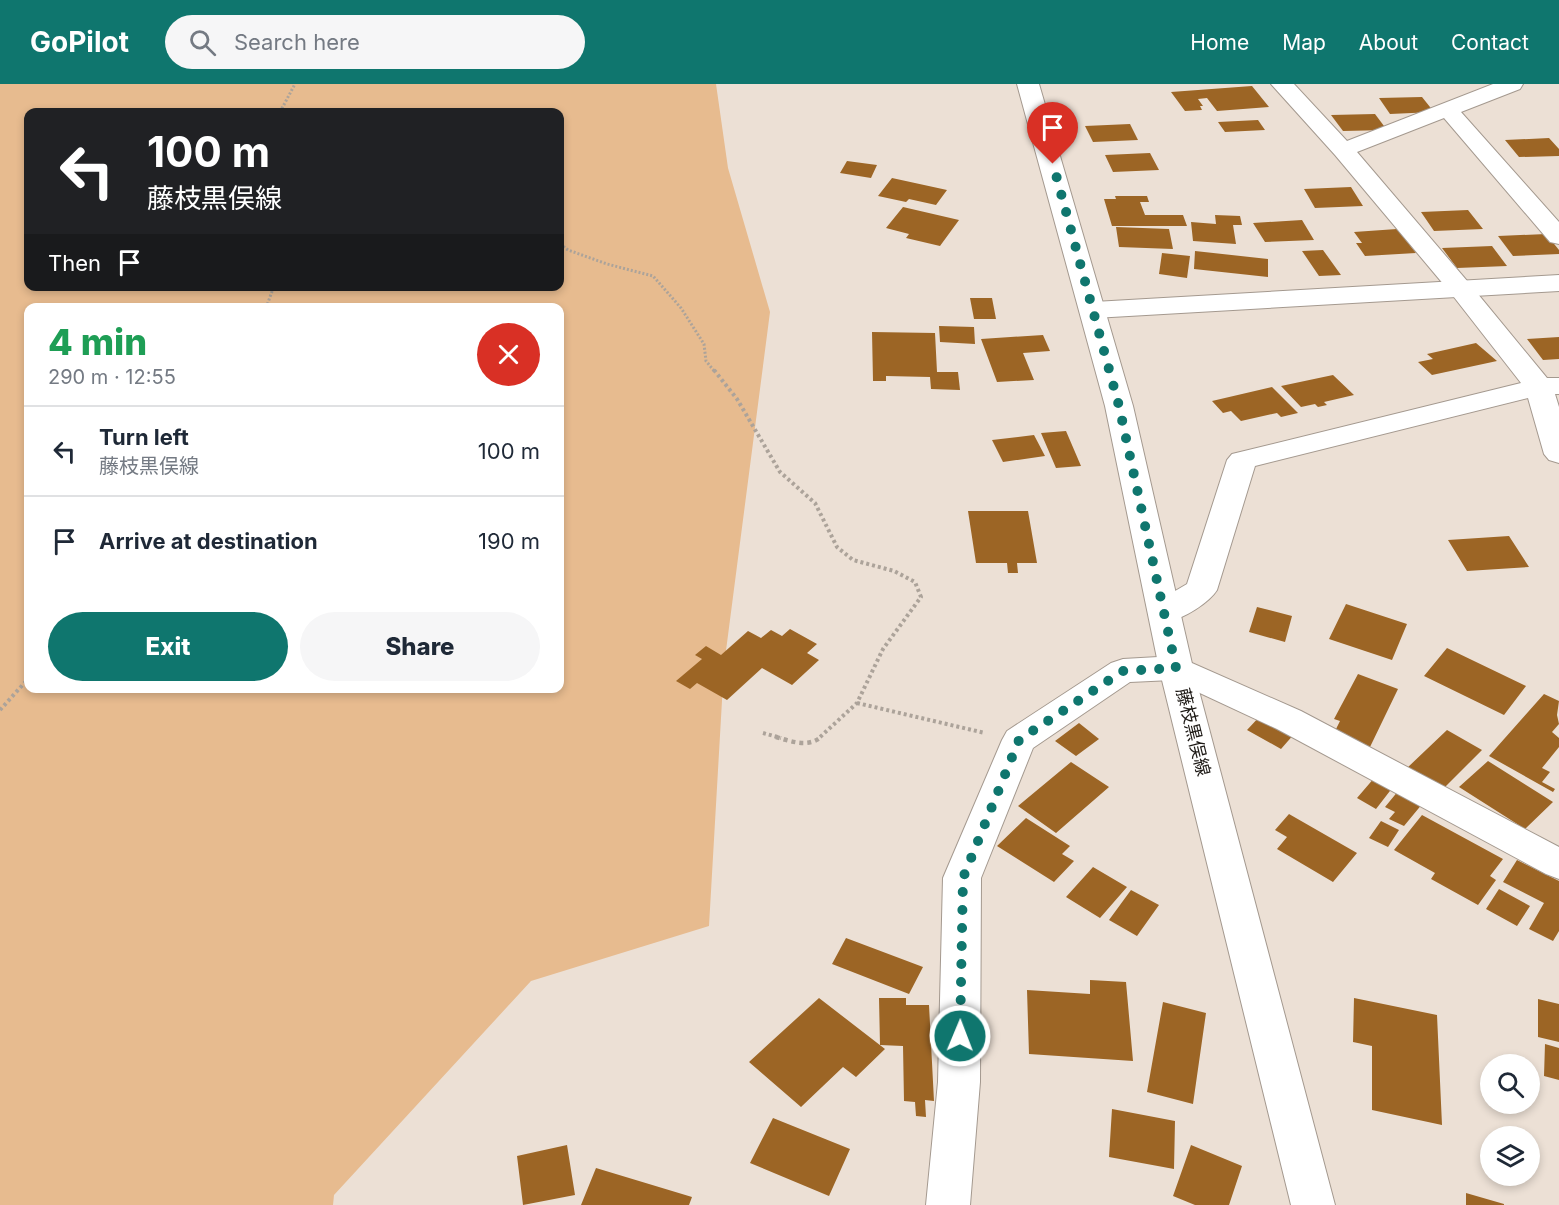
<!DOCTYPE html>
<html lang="en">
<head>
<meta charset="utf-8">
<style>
  :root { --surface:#fff; --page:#f6f6f7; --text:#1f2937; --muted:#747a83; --line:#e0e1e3; --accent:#0f766e }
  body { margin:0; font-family:Inter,"Noto Sans JP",sans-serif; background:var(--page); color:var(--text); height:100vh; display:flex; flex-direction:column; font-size:22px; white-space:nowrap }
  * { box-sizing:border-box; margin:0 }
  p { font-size:20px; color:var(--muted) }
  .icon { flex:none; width:33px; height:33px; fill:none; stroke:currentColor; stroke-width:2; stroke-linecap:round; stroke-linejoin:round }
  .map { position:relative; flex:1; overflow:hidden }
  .panel { position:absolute; left:24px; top:219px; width:540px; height:390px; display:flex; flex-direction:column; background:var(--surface); border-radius:12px; box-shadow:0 3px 9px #0003 }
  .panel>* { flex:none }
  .hud { position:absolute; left:24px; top:24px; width:540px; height:183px; border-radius:12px; box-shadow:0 3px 9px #0003; background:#202124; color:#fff; overflow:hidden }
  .fabs { position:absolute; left:1480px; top:970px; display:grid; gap:12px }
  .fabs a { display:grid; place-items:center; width:60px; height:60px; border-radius:50%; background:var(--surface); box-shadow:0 3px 9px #0003; font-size:30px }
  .pin { position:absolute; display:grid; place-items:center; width:51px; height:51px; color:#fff; margin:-62px -26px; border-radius:50% 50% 50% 0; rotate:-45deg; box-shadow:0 0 6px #0007 }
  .pin .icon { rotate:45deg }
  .me { position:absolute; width:66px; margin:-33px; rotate:1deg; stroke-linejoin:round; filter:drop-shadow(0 0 4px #0008) }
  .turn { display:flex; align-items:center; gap:21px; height:126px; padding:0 24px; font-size:27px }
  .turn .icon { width:78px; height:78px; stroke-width:2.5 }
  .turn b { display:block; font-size:42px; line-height:51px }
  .then { display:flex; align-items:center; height:57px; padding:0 24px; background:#0003; gap:12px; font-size:22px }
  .round { display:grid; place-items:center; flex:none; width:63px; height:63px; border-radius:32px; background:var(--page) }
  .headline { display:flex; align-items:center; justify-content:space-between; height:102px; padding:0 24px }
  h1 { font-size:36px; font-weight:800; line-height:45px; color:#1e9e55 }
  .action { display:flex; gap:12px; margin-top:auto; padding:12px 24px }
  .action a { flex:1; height:69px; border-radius:36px; background:var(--accent); color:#fff; font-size:24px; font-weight:800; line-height:69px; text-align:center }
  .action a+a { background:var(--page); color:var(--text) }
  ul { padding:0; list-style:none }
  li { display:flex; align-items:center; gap:18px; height:90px; padding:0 24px; border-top:2px solid var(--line) }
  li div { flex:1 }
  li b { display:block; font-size:22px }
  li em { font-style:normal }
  header { display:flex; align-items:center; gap:36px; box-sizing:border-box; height:84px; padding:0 30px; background:var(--accent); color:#fff }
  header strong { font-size:28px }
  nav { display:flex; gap:33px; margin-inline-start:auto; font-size:21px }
  .search { width:420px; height:54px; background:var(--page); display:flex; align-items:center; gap:15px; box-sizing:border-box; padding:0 21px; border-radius:33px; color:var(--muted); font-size:22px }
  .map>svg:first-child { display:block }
  .green { fill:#e7bb8f; fill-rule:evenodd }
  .building { fill:#9c6525 }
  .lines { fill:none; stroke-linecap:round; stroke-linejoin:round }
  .minor-casing { stroke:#a4998f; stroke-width:2 }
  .tertiary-casing { stroke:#a4998f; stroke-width:2 }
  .primary-casing { stroke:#a4998f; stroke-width:2 }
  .path-far2 { stroke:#aca39a; stroke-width:3; stroke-dasharray:2 2; stroke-linecap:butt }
  .path-far1 { stroke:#aca39a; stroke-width:4; stroke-dasharray:3 3; stroke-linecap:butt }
  .path { stroke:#aca39a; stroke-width:4.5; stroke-dasharray:4 4; stroke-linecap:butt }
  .minor { fill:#fff; fill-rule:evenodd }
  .tertiary { fill:#fff; fill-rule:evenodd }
  .primary { fill:#fff; fill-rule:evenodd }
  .route { stroke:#0f766e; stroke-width:10; stroke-dasharray:0 18 }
  .labels { text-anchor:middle; stroke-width:4.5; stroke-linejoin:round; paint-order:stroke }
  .street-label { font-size:18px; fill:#1d1915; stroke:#fff }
</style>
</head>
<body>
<header>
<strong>GoPilot</strong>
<div class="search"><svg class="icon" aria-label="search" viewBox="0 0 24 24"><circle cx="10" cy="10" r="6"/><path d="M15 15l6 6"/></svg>Search here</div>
<nav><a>Home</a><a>Map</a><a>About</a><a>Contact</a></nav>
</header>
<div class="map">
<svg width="1559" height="1121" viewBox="0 0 1559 1121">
  <rect width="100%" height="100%" fill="#ece0d5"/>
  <!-- green -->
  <path class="green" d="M 0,0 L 716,0 L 728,84 L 770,228 L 724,582 L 709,842 L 531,897 L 334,1111 L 333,1121 L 0,1121 ZM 28,28 L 560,28 L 560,202 L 28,202 ZM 28,224 L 560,224 L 560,604 L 28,604 Z"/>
  <!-- building -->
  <path class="building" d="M 1252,2 L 1269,23 L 1217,27 L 1207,14 L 1198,15 L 1203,22 L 1200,22 L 1202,26 L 1185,27 L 1171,8 Z
    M 1422,13 L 1434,28 L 1390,30 L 1379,14 Z
    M 1375,30 L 1387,46 L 1343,47 L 1331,31 Z
    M 1258,36 L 1265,46 L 1225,48 L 1218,38 Z
    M 1130,40 L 1138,56 L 1093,58 L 1085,42 Z
    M 1549,54 L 1559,65 L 1559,72 L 1519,73 L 1505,56 Z
    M 1150,69 L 1159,86 L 1113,88 L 1105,71 Z
    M 847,77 L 877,81 L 871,94 L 840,89 Z
    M 892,94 L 947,106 L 936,121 L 909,115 L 906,118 L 878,112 Z
    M 1351,103 L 1363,122 L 1315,124 L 1304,105 Z
    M 1115,112 L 1147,112 L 1149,118 L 1140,118 L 1145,131 L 1183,131 L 1187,142 L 1112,142 L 1104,115 L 1116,115 Z
    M 903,123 L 959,136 L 940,162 L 906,154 L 909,150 L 886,144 Z
    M 1468,126 L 1483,145 L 1434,147 L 1421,128 Z
    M 1215,131 L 1240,132 L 1242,141 L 1233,141 L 1236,160 L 1193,157 L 1191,138 L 1216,140 Z
    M 1302,136 L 1314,156 L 1265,158 L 1253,139 Z
    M 1116,143 L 1169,145 L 1173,165 L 1119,163 Z
    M 1397,145 L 1416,169 L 1365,172 L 1356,159 L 1362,159 L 1354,148 Z
    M 1546,150 L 1559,166 L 1559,170 L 1513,172 L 1498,152 Z
    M 1492,162 L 1507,182 L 1457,184 L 1442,164 Z
    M 1323,166 L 1341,191 L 1319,192 L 1302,167 Z
    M 1195,167 L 1268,175 L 1268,193 L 1194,185 Z
    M 1162,169 L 1190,172 L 1187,194 L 1159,190 Z
    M 970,214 L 992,214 L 996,235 L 974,235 Z
    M 939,242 L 974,243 L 975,260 L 940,258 Z
    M 872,248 L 935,249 L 937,288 L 958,288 L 960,306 L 931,305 L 930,293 L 886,292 L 886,297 L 873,297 Z
    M 1043,251 L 1050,267 L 1023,269 L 1034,296 L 997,298 L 981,255 Z
    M 1559,253 L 1559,275 L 1543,276 L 1527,255 Z
    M 1476,259 L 1497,277 L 1432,291 L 1418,278 L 1433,275 L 1427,270 Z
    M 1333,291 L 1354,311 L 1324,318 L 1327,321 L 1318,323 L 1315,320 L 1301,323 L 1281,302 Z
    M 1272,303 L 1298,329 L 1281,333 L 1277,329 L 1241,337 L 1231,327 L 1223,329 L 1212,317 Z
    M 1066,347 L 1081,382 L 1056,384 L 1041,349 Z
    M 1034,351 L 1045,372 L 1003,378 L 992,356 Z
    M 968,427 L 1028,427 L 1037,479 L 1017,479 L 1018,489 L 1008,489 L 1007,479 L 976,479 Z
    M 1509,452 L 1529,483 L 1467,487 L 1448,456 Z
    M 1346,520 L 1407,540 L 1392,576 L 1329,555 Z
    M 1257,523 L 1292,532 L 1285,558 L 1249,548 Z
    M 790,545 L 817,560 L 807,569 L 819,576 L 792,601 L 762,584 L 727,616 L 697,599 L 690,605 L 676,597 L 702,575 L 695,571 L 706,562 L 721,571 L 748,547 L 761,554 L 771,546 L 782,552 Z
    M 1447,564 L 1526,602 L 1504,631 L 1424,592 Z
    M 1358,590 L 1398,605 L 1370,663 L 1334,649 L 1340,637 L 1334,635 Z
    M 1544,610 L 1559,617 L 1557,631 L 1559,640 L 1552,648 L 1559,654 L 1559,663 L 1542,684 L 1550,688 L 1542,698 L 1555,705 L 1553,708 L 1489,672 Z
    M 1261,631 L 1295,649 L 1281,665 L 1247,646 Z
    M 1079,639 L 1099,655 L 1076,672 L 1055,657 Z
    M 1447,646 L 1482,666 L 1441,707 L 1406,685 Z
    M 1488,677 L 1553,718 L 1525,745 L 1459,703 Z
    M 1071,678 L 1109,703 L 1056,749 L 1018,722 Z
    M 1375,693 L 1393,703 L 1376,725 L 1357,714 Z
    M 1399,706 L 1423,719 L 1404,742 L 1389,735 L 1395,728 L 1385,723 Z
    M 1289,730 L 1357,769 L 1333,798 L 1277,765 L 1287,753 L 1275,746 Z
    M 1422,731 L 1503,775 L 1490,792 L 1496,796 L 1478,821 L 1431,795 L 1435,789 L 1394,766 Z
    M 1026,734 L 1070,762 L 1062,770 L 1074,777 L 1054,798 L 997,762 Z
    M 1381,737 L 1399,746 L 1388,763 L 1369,754 Z
    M 1517,776 L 1559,797 L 1559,847 L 1553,857 L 1529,845 L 1544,819 L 1503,798 Z
    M 1093,783 L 1127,803 L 1100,834 L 1066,813 Z
    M 1499,805 L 1530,822 L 1517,842 L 1486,825 Z
    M 1131,806 L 1159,821 L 1137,852 L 1109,836 Z
    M 846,854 L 923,883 L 909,910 L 832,880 Z
    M 1090,896 L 1126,898 L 1133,977 L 1029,970 L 1027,906 L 1090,910 Z
    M 819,914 L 885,965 L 856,993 L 843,983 L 801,1023 L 749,978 Z
    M 879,914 L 906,914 L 906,921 L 929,921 L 934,1017 L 925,1016 L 926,1033 L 916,1032 L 915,1018 L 904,1017 L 903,962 L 880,961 Z
    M 1354,914 L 1437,931 L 1442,1041 L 1372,1026 L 1372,962 L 1353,958 Z
    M 1538,915 L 1559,920 L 1559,958 L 1538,953 Z
    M 1163,918 L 1206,929 L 1193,1020 L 1147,1008 Z
    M 1545,960 L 1559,964 L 1559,996 L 1544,992 Z
    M 1112,1025 L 1175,1037 L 1174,1085 L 1109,1073 Z
    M 773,1034 L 850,1065 L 829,1112 L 750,1079 Z
    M 567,1061 L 575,1111 L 523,1121 L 517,1072 Z
    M 1191,1061 L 1242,1082 L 1229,1121 L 1195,1121 L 1173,1112 Z
    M 596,1084 L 692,1113 L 689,1121 L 581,1121 Z
    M 1466,1109 L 1504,1120 L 1504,1121 L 1466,1121 Z"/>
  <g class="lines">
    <!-- minor casing -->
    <g class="minor-casing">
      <path id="minor" d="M 1271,0 L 1294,0 L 1347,57 L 1493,0 L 1523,0 L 1520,5 L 1461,28 L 1559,138 L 1559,160 L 1550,158 L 1444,34 L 1357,68 L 1468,198 L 1547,294 L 1559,294 L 1559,310 L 1555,310 L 1559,323 L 1559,379 L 1549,376 L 1544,370 L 1528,314 L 1255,382 L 1217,506 C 1209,519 1183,535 1167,538 C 1162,539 1158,537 1153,536 L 1148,528 L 1153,520 L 1187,500 L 1227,376 L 1232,370 L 1521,299 L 1450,208 L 1335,71 Z
        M 1176,572 L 1301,627 L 1559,763 L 1559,795 L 1546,790 L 1277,645 L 1172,596 L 1130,598 L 1033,664 L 981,794 L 980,998 L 970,1121 L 926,1121 L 938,998 L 943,794 L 1002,656 L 1007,647 L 1111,579 L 1123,575 Z"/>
    </g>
    <!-- tertiary casing -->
    <g class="tertiary-casing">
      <path id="tertiary" d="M 1559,191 L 1559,207 L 1094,234 L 1085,232 L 1081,226 L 1085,220 L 1094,218 Z"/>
    </g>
    <!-- primary casing -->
    <g class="primary-casing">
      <path id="primary" d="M 1017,0 L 1039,0 L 1133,322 L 1193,584 L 1335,1121 L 1291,1121 L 1159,584 L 1105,322 Z"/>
    </g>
    <!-- path-far2 -->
    <path class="path-far2" d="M 280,28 L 295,0
      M 560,160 L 568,166 L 607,180 L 653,192 L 681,224 L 704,260 L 706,277 L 715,288
      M 266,224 L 274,202"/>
    <!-- path-far1 -->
    <path class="path-far1" d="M 714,286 L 737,315 L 780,388 L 815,419 L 837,463 L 853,476 L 894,487 L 915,498 L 921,513 L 883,565 L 857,619 L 819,654
      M 857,619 L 985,649
      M 0,626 L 28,595
      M 763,649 L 781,654"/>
    <!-- path -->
    <path class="path" d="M 776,653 C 790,657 808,664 821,653"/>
    <!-- minor -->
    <use href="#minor" class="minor"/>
    <!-- tertiary -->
    <use href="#tertiary" class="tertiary"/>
    <!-- primary -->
    <use href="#primary" class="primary"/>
  </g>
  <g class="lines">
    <!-- route -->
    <path class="route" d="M 960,952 L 963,794 L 1019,656 L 1123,587 L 1176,584 L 1119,322 L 1053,80"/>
  </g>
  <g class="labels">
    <!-- street labels -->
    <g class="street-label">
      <text transform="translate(1193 648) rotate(76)" y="6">藤枝黒俣線</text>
    </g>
  </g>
</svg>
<div class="fabs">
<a><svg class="icon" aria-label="search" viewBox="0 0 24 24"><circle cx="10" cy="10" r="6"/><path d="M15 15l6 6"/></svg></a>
<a><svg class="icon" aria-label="layers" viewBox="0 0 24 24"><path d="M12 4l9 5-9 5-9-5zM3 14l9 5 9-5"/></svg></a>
</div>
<div class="pin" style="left:1053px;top:80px;background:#d93025"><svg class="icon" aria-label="arrive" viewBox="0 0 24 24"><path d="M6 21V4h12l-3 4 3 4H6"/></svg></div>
<svg class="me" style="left:960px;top:952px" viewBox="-20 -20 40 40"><circle r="17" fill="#0f766e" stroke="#fff" stroke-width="3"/><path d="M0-11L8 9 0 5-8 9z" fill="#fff"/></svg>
<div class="hud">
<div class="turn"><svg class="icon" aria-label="left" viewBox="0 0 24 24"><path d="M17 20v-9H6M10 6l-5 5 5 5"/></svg><div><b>100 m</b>藤枝黒俣線</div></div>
<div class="then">Then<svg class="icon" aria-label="arrive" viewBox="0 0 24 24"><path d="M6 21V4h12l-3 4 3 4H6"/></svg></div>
</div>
<section class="panel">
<div class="headline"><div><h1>4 min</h1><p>290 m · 12:55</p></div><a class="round" style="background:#d93025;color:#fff"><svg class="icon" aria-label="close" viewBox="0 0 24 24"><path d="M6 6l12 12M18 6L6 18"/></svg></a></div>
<ul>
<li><svg class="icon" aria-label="left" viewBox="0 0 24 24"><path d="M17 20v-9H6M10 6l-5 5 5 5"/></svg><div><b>Turn left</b><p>藤枝黒俣線</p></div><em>100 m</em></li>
<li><svg class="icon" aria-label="arrive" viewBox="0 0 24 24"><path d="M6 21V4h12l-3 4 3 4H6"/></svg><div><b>Arrive at destination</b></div><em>190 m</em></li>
</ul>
<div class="action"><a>Exit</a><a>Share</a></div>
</section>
</div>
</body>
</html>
